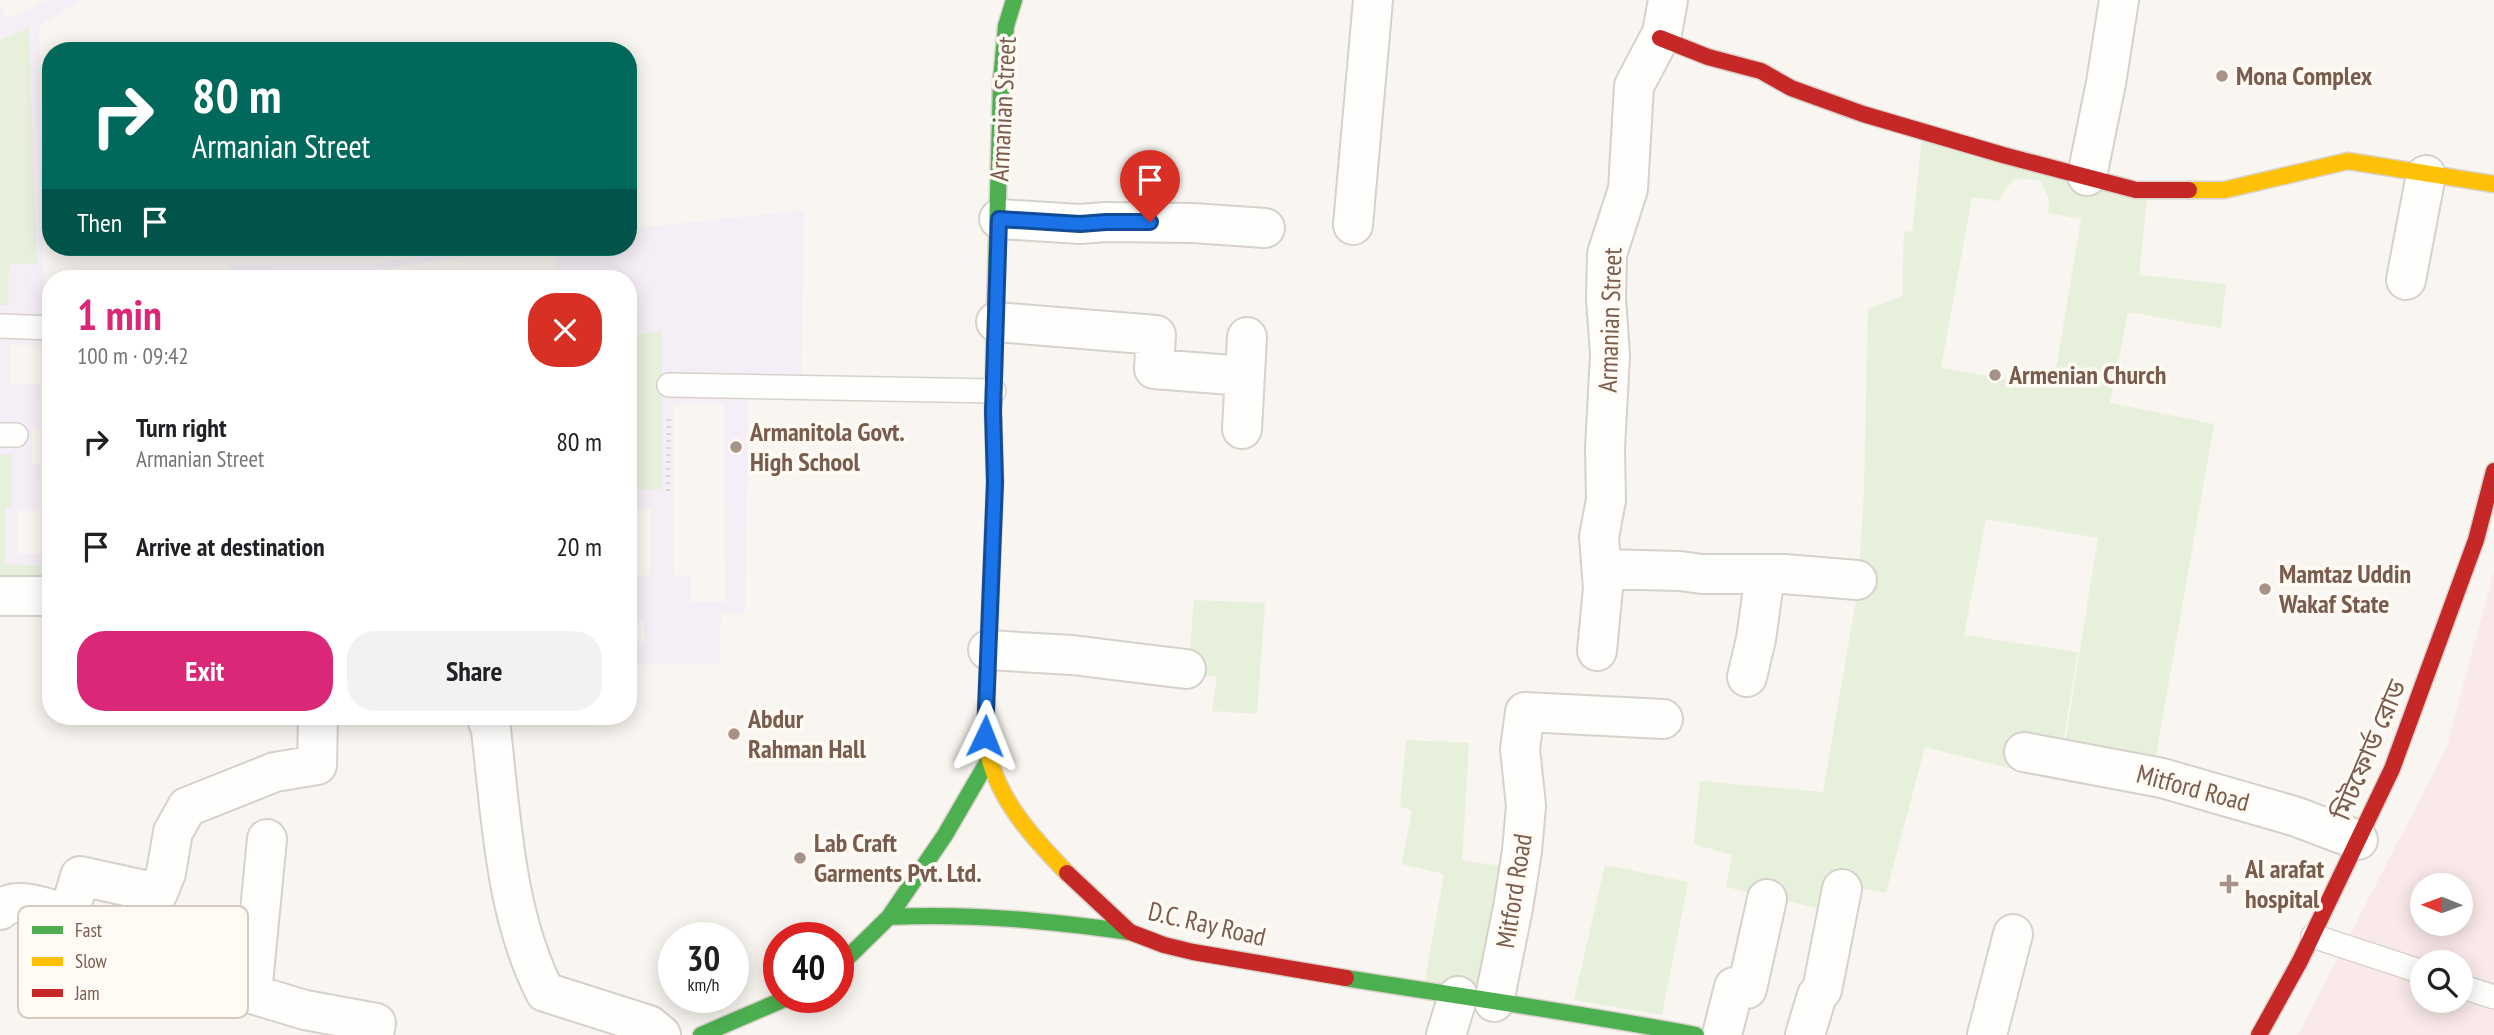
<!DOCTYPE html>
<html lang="en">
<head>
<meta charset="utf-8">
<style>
  :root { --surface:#fff; --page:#f2f2f2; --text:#202124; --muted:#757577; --accent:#db2777 }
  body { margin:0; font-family:"PT Sans Narrow","Noto Sans Bengali",sans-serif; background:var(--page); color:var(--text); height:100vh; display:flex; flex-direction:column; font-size:26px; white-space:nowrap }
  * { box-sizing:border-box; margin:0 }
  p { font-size:23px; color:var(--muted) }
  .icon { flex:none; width:38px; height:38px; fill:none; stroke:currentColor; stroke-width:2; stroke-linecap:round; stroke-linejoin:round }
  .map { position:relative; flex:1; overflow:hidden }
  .side { position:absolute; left:42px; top:270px; width:595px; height:455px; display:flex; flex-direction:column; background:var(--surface); border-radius:28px; box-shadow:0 4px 18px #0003 }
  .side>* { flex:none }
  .top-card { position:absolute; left:42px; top:42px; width:595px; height:214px; border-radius:28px; box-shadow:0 4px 18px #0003; background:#00695c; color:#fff; overflow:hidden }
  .needle { width:46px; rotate:271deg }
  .tools { position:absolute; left:2410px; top:873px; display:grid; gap:14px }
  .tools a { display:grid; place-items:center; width:63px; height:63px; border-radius:50%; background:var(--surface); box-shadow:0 4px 18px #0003; font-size:35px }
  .speed { position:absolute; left:658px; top:922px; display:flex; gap:14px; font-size:35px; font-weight:700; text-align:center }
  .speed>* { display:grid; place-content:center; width:91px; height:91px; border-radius:50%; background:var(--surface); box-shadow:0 4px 18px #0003; line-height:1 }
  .speed small { font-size:18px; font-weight:400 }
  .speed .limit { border:10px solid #d22; background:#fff; color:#111 }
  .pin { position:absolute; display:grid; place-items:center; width:60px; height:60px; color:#fff; margin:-72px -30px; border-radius:50% 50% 50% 0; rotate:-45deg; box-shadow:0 0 7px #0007 }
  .pin .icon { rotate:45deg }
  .me { position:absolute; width:77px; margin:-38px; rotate:2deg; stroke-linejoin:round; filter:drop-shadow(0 0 5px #0008) }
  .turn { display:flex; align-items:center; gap:24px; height:147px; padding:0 35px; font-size:32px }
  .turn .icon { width:91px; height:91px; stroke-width:2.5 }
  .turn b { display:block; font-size:49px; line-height:60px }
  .then { display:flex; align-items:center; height:66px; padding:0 35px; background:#0003; gap:14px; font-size:26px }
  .round { display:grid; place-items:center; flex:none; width:74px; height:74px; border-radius:28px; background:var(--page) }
  .headline { display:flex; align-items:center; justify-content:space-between; height:119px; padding:0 35px }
  h1 { font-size:42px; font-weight:600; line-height:52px; color:var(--accent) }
  .primary-button { display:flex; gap:14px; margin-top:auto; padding:14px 35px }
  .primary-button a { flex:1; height:80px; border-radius:28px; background:var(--accent); color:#fff; font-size:28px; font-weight:600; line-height:80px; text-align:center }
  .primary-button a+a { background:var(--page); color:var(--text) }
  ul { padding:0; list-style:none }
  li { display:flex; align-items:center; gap:21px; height:105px; padding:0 35px }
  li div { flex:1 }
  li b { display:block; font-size:26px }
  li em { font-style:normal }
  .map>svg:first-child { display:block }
  .education { fill:#f6eef6; fill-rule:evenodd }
  .medical { fill:#fae9e9; fill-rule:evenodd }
  .green { fill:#e7f0db; fill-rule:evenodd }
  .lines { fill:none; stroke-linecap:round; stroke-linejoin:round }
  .lane-casing { stroke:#d7d1cb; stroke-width:26 }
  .street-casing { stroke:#d7d1cb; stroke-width:42 }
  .fast-casing { stroke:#d9d2cb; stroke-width:19 }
  .slow-casing { stroke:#d9d2cb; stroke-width:19 }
  .jam-casing { stroke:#d9d2cb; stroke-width:19 }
  .path { stroke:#dcd5d0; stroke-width:4.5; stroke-dasharray:2 5; stroke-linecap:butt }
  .lane { stroke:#fefefd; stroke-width:23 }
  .street { stroke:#fefefd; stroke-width:38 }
  .fast { stroke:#4caf50; stroke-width:16 }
  .slow { stroke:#ffc107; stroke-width:16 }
  .jam { stroke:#c62828; stroke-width:16 }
  .route-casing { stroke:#114b97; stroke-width:18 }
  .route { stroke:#1a73e8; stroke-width:12 }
  .poi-dot { fill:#a69286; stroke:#fffaf3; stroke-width:2.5 }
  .labels { text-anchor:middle; stroke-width:7; stroke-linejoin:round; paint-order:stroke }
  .poi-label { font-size:26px; font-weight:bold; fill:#7a5c4d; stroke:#fffaf3; text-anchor:start }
  .street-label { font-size:26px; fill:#7a5c4d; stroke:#fffaf3 }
  .key { fill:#fffaf3; stroke:#d7cbc1; stroke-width:2 }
  .key-label { font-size:19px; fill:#7a5c4d }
</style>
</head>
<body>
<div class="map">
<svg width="2494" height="1035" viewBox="0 0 2494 1035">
  <rect width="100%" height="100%" fill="#f9f5f0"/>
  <!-- education -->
  <path class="education" d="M 48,0 L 82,0 L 39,26 L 44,305 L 51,305 L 51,345 L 10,345 L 10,384 L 40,384 L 39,428 L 32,429 L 32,464 L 40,464 L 39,511 L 17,511 L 17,553 L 51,554 L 51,588 L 0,587 L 45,566 L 5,565 L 5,507 L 12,506 L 12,455 L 0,455 L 0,305 L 8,304 L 9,264 L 37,263 L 29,29 L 0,40 L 0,3 L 7,19 Z
    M 805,210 L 801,376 L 749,377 L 745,613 L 721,613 L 720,663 L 628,665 L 628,643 L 645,642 L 644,621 L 628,621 L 628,576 L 651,575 L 651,508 L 628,508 L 628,490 L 662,489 L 662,333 L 628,335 L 628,278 L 558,278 L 553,247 L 628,247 L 628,229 ZM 724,404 L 725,602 L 691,602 L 691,576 L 673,575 L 673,405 Z
    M 482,247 L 532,247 L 378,269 L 379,278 L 295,278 L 295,271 L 239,270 L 238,278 L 229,278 L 229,265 L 375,263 Z"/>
  <!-- medical -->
  <path class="medical" d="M 2494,572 L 2494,1035 L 2298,1035 L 2446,749 ZM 2422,886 L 2460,886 L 2460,924 L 2422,924 ZM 2422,962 L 2460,962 L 2460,1001 L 2422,1001 Z"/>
  <!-- green -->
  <path class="green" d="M 29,28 L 37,264 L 9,264 L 8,305 L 0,305 L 0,40 Z
    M 1922,138 L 2147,197 L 2139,275 L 2226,284 L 2221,328 L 2128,312 L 2110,403 L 2214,424 L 2154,767 L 2064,749 L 2098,538 L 1986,519 L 1964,635 L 2078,652 L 2062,749 L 2019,743 L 2013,769 L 1925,747 L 1886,893 L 1839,884 L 1831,911 L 1726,887 L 1732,855 L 1694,844 L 1700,781 L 1823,792 L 1858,589 L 1864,491 L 1868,309 L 1902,296 L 1904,231 L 1912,232 ZM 2017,178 L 2041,181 L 2049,199 L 2048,213 L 2081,219 L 2053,388 L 1941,368 L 1972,197 L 2000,201 L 2005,189 Z
    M 662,332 L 662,489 L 628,490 L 628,335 Z
    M 12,454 L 12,506 L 5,507 L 5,564 L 45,566 L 45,581 L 0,581 L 0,455 Z
    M 1194,600 L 1265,603 L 1257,714 L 1212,711 L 1217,677 L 1188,673 Z
    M 1406,740 L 1469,743 L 1462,861 L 1513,867 L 1490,995 L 1424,985 L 1444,874 L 1402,864 L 1412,810 L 1400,807 Z
    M 1605,865 L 1688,882 L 1662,1015 L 1574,1000 Z"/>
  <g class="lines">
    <!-- lane casing -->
    <g class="lane-casing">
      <path id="lane" d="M 0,326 L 51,328
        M 669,385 L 994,391
        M 0,435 L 16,435
        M 2313,936 L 2422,972
        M 2460,986 L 2494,997"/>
    </g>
    <!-- street casing -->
    <g class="street-casing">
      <path id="street" d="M 2087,176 L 2106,83 L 2119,0
        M 999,219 L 1080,224 L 1106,222 L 1193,223 L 1265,228
        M 1353,225 L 1373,0
        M 2406,280 L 2426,175
        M 996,322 L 1156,335 L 1154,369 L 1245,376
        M 1242,429 L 1247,337
        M 1602,569 L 1680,571 L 1702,574 L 1784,574 L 1857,580
        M 0,596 L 51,596
        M 988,650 L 1072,655 L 1186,669
        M 1597,651 L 1603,588 L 1599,537 L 1606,500 L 1605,448 L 1610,355 L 1606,299 L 1607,254 L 1628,189 L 1634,86 L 1662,33 L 1668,0
        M 1747,677 L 1756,639 L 1765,575
        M 486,716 L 491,730 C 501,816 505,914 545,992 L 649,1025 L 661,1035
        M 2024,752 L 2162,778 L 2294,816 L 2358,840
        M 267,839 L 252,994 L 305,1010 L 376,1023 L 374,1035
        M 0,910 C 16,894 49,910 69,914 L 80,876 L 158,893 L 166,873 L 173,832 L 187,807 L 275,772 L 317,765 L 318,716
        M 1494,1002 L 1513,908 L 1522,851 L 1526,806 L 1520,749 L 1525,712 L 1663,719
        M 1446,1035 L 1458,996
        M 1722,1035 L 1734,987 L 1747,989 L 1767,899
        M 1805,1035 L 1817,995 L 1822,990 L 1842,889
        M 1987,1035 L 2013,934"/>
    </g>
    <!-- fast casing -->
    <g class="fast-casing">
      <path id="fast" d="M 995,310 L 1001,81 L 1006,26 L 1014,0
        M 889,917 C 972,913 1048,921 1130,932
        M 838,967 L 889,917 L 945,835 L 988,761
        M 1346,978 C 1463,997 1580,1013 1696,1035
        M 701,1035 L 787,998"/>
    </g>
    <!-- slow casing -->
    <g class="slow-casing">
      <path id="slow" d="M 2189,190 L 2224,190 L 2348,161 L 2494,184
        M 995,310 L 993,411 L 995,482 L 985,736 C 992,794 1028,832 1067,873"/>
    </g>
    <!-- jam casing -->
    <g class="jam-casing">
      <path id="jam" d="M 1660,38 L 1708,57 L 1761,71 L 1791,88 L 1863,114 L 2003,155 L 2136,190 L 2189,190
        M 1067,873 L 1130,932 L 1164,945 L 1193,952 L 1346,978
        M 2259,1035 L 2300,961 L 2392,769 L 2476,540 L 2494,471"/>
    </g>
    <!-- path -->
    <path class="path" d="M 668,491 L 669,418"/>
    <!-- lane -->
    <use href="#lane" class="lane"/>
    <!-- street -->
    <use href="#street" class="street"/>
    <!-- fast -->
    <use href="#fast" class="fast"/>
    <!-- slow -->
    <use href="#slow" class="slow"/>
    <!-- jam -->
    <use href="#jam" class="jam"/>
  </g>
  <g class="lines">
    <!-- route casing -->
    <g class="route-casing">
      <path id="route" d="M 985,736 L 995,482 L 993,411 L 999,219 L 1080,224 L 1106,222 L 1150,222"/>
    </g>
    <!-- route -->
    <use href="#route" class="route"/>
  </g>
  <!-- markers -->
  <g class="poi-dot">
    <circle cx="2222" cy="76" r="7"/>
    <circle cx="1995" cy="375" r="7"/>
    <circle cx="736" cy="447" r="7"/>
    <circle cx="2265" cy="589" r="7"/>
    <circle cx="734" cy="734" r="7"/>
    <circle cx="800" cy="858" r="7"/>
    <path d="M2225.5 873.5h7v7h7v7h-7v7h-7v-7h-7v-7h7z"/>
  </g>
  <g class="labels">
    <!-- poi labels -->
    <g class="poi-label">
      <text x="2236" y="85">Mona Complex</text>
      <text x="2009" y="384">Armenian Church</text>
      <text x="750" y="441">Armanitola Govt.<tspan x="750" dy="30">High School</tspan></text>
      <text x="2279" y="583">Mamtaz Uddin<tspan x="2279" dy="30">Wakaf State</tspan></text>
      <text x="748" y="728">Abdur<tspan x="748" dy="30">Rahman Hall</tspan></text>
      <text x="814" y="852">Lab Craft<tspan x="814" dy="30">Garments Pvt. Ltd.</tspan></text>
      <text x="2245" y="878">Al arafat<tspan x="2245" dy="30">hospital</tspan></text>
    </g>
    <!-- street labels -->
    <g class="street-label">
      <text transform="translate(1003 109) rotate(-87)" y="9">Armanian Street</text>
      <text transform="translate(1610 320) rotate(-88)" y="9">Armanian Street</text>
      <text transform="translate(2369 750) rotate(-67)" y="9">মিটফোর্ড রোড</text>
      <text transform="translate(2193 788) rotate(15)" y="9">Mitford Road</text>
      <text transform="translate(1514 891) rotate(-81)" y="9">Mitford Road</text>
      <text transform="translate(1207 924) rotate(13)" y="9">D.C. Ray Road</text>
    </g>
  </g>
  <!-- legend -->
  <rect x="18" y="906" width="230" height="112" rx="10" class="key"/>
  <rect x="32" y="926" width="31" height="8" fill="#4caf50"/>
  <rect x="32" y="957" width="31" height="9" fill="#ffc107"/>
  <rect x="32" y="989" width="31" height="8" fill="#c62828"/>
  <g class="key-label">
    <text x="75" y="937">Fast</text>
    <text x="75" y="968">Slow</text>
    <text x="75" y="1000">Jam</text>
  </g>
</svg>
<div class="tools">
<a><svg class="needle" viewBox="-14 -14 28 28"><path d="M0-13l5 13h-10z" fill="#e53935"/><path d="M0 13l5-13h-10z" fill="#757577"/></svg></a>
<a><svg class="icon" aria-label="search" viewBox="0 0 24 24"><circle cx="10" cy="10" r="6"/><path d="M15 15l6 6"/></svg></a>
</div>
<div class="speed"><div>30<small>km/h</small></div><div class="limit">40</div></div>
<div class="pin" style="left:1150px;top:222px;background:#d93025"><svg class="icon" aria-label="arrive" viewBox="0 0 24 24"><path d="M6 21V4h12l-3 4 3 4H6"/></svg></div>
<svg class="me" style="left:985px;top:736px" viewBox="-20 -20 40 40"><path d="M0-17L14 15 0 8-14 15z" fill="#1a73e8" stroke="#fff" stroke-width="4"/></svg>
<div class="top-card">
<div class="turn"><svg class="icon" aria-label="right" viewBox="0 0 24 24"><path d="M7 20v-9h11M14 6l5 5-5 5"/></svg><div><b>80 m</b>Armanian Street</div></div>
<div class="then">Then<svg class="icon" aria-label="arrive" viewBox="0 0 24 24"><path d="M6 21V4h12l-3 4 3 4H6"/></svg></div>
</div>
<section class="side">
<div class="headline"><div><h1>1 min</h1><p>100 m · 09:42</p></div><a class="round" style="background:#d93025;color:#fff"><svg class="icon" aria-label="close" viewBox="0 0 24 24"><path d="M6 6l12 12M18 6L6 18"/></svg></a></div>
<ul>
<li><svg class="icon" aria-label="right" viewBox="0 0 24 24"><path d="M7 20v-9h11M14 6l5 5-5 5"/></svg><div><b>Turn right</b><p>Armanian Street</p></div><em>80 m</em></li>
<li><svg class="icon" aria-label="arrive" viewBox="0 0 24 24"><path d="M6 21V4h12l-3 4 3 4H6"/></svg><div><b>Arrive at destination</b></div><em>20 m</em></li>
</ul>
<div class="primary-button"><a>Exit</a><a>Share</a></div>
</section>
</div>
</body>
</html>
